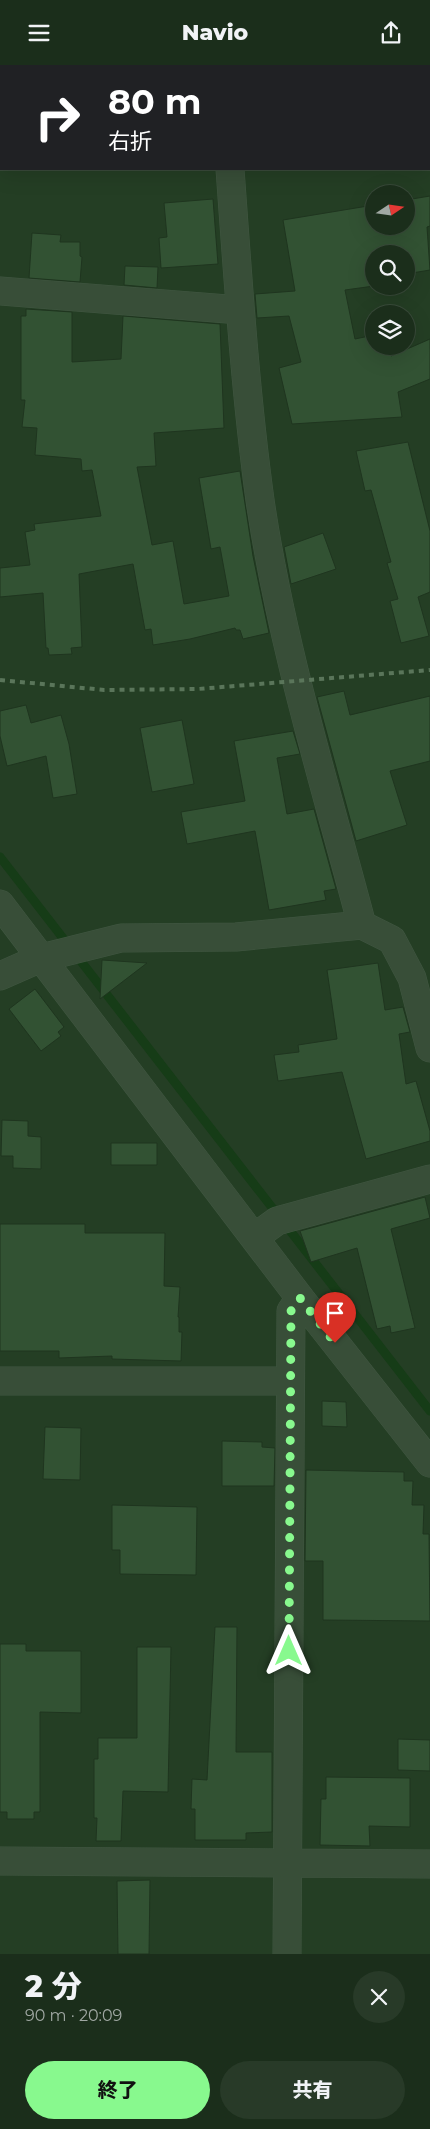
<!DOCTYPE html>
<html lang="ja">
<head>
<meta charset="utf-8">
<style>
  :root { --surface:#1b2e1b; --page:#283a28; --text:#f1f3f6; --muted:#a0a8a3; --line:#394a3a; --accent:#88f98e }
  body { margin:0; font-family:Montserrat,"Noto Sans JP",sans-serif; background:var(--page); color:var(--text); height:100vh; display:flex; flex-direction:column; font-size:19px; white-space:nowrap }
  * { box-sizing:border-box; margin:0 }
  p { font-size:16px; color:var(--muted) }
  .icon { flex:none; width:28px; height:28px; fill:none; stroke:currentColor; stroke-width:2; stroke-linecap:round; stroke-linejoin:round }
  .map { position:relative; height:1889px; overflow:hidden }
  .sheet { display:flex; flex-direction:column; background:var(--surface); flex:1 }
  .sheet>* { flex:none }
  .top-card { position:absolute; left:0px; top:0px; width:430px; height:105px; box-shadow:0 5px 20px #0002,0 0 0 1px var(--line); background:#202124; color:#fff; overflow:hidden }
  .needle { width:32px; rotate:77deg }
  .controls { position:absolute; left:365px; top:120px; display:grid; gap:10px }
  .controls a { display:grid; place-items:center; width:50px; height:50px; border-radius:50%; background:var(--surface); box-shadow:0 5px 20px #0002,0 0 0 1px var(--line); font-size:25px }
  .pin { position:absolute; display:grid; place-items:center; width:42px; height:42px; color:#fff; margin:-51px -21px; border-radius:50% 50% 50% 0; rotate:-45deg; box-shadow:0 0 5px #0007 }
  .pin .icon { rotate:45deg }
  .me { position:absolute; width:55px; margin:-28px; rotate:0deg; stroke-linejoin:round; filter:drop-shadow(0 0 4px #0008) }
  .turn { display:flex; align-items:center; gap:18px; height:105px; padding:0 25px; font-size:22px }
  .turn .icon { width:65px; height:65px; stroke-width:2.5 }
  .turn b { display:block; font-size:35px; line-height:42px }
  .round { display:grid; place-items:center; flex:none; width:52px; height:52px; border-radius:26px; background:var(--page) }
  .head { display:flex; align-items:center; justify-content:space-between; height:85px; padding:0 25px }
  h1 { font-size:30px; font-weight:800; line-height:38px }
  .action { display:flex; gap:10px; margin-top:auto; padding:10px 25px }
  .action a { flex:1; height:58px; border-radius:30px; background:var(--accent); color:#111; font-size:20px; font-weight:800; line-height:58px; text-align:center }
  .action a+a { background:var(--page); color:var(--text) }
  header { display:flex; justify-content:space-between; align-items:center; height:65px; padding:0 25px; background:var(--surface); font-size:22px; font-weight:800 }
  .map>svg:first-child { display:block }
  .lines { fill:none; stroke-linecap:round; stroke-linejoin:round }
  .stream { stroke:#163c17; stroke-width:9 }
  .building { fill:#325233; stroke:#1f351f }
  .minor-casing { stroke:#415742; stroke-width:29 }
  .minor { stroke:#384e38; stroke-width:28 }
  .rail { stroke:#5a755a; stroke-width:4; stroke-dasharray:5 5; stroke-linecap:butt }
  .route { stroke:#88f98e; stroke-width:9; stroke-dasharray:0 16.2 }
</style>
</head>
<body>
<header><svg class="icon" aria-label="menu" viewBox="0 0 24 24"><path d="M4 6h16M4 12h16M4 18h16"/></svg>Navio<svg class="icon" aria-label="share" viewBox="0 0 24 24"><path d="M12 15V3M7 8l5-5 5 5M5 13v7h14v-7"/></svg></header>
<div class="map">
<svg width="430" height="1889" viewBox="0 0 430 1889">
  <rect width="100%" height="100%" fill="#243e24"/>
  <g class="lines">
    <!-- stream -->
    <path class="stream" d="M 0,792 L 430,1346"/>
  </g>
  <!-- building -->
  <path class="building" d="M 430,131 L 430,161 L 427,162 L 430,205 L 406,209 L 406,189 L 374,189 L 374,221 L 345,225 L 355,274 L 374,270 L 374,281 L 389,281 L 391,291 L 430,274 L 430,314 L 398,327 L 402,352 L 292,359 L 279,303 L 301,297 L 289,251 L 257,253 L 255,229 L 295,226 L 283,155 L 374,140 L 374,161 L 406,161 L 406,135 Z
    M 213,134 L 218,199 L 161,203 L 159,173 L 167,172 L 164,138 Z
    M 32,168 L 61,170 L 60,177 L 80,177 L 80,191 L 82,192 L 80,217 L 29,213 Z
    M 125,201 L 158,202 L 157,223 L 124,220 Z
    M 26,244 L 72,247 L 72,297 L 121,294 L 123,251 L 220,259 L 224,363 L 154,368 L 156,401 L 137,402 L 152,480 L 173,476 L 184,539 L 229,531 L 220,482 L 211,484 L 199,413 L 240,406 L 253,491 L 269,568 L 243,574 L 240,565 L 236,565 L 235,563 L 190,574 L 153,580 L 151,564 L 145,565 L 133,499 L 79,509 L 82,582 L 71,583 L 72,589 L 49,590 L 48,583 L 46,583 L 43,528 L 0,532 L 0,503 L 30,500 L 25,467 L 35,465 L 34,459 L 101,451 L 92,405 L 82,406 L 81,394 L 35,390 L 37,363 L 22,362 L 25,335 L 21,335 L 21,251 L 26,251 Z
    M 408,377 L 430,466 L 430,527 L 418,532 L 429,571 L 401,578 L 390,536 L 398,534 L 387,498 L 391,497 L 371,425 L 365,426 L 356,386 Z
    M 323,468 L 336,504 L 291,519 L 284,482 Z
    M 344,626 L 350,650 L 430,631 L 430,696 L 390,706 L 407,760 L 356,776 L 317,632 Z
    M 26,640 L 31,658 L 61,650 L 69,679 L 77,729 L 53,733 L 46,691 L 7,701 L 0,671 L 0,646 Z
    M 182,655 L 194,719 L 152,727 L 140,663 Z
    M 293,666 L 300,689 L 277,693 L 287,749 L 314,744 L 336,824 L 324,826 L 326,835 L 269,845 L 255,766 L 187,779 L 181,747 L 245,736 L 234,676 Z
    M 102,895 L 147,898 L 100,934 Z
    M 378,898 L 385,945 L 403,942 L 410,967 L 399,969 L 406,1019 L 416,1016 L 430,1066 L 430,1076 L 366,1094 L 342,1007 L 278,1016 L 274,990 L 299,987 L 298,980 L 337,974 L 327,905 Z
    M 35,924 L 64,962 L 58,967 L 61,971 L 41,986 L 9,944 Z
    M 2,1055 L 28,1056 L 28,1071 L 41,1072 L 41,1104 L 13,1103 L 13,1091 L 1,1091 Z
    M 111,1078 L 157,1078 L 157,1100 L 111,1100 Z
    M 425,1132 L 430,1153 L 391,1164 L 415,1263 L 391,1268 L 390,1261 L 377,1264 L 357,1183 L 311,1197 L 300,1166 Z
    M 0,1159 L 85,1159 L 85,1168 L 165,1168 L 164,1221 L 180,1222 L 178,1252 L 179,1252 L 179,1267 L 182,1267 L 181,1296 L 112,1294 L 112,1291 L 59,1293 L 59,1286 L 0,1286 Z
    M 322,1336 L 346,1337 L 347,1362 L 322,1361 Z
    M 45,1362 L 81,1363 L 80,1415 L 43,1414 Z
    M 222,1376 L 262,1377 L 262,1382 L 275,1383 L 274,1421 L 222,1421 Z
    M 306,1405 L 404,1407 L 404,1416 L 413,1416 L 412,1440 L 424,1440 L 423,1469 L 429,1469 L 430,1556 L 323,1555 L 323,1496 L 305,1496 Z
    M 112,1440 L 197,1442 L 196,1510 L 120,1509 L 120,1485 L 112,1485 Z
    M 215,1562 L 237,1562 L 236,1687 L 272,1687 L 272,1767 L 246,1768 L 246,1775 L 195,1775 L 195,1744 L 191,1744 L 192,1714 L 207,1715 Z
    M 0,1579 L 26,1579 L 26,1586 L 81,1586 L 81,1648 L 40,1647 L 40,1747 L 34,1747 L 34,1754 L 7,1754 L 7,1747 L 0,1747 Z
    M 137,1582 L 171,1582 L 168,1727 L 123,1726 L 121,1776 L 96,1776 L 97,1753 L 94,1753 L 94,1694 L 98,1694 L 98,1673 L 137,1673 Z
    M 398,1674 L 430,1675 L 430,1706 L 398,1705 Z
    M 326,1712 L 410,1713 L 410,1762 L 369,1761 L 370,1781 L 320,1780 L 321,1734 L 326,1734 Z
    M 150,1815 L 149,1889 L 118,1889 L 117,1816 Z"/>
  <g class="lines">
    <!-- minor casing -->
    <g class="minor-casing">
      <path id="minor" d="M 224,0 L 224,1
        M 230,104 C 238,214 245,325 260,435 C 281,579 325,720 362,860
        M 0,226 L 240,245
        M 0,839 L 300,1233 L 430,1398
        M 0,911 L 41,893 L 121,873 L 236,872 L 362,860 L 392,875 L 412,913 L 430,983
        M 255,1172 L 277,1156 L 430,1114
        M 0,1316 L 290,1316
        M 0,1796 L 430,1799
        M 287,1889 L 291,1246 L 300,1233"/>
    </g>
    <!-- minor -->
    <use href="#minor" class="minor"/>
    <!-- rail -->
    <path class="rail" d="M 0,615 L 104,625 L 198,624 L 430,605"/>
  </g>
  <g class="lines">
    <!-- route -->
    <path class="route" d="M 289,1586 L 291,1246 L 300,1233 L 335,1278"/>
  </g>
</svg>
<div class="controls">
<a><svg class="needle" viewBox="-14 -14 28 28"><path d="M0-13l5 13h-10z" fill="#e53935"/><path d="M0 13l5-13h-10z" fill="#a0a8a3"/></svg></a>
<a><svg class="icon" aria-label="search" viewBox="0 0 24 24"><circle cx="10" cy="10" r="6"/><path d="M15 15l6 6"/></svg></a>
<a><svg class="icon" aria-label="layers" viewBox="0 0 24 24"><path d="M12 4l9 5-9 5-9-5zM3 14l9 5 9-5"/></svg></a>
</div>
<div class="pin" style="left:335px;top:1278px;background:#d93025"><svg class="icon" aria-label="arrive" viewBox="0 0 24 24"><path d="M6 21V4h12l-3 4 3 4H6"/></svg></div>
<svg class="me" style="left:289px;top:1586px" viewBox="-20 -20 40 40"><path d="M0-17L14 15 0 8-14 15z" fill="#88f98e" stroke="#fff" stroke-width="4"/></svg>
<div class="top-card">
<div class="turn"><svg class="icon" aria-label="right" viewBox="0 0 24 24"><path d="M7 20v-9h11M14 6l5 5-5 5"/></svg><div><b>80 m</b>右折</div></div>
</div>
</div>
<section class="sheet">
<div class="head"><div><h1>2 分</h1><p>90 m · 20:09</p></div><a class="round"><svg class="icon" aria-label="close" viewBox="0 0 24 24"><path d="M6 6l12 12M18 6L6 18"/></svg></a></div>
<div class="action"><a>終了</a><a>共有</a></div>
</section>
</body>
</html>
